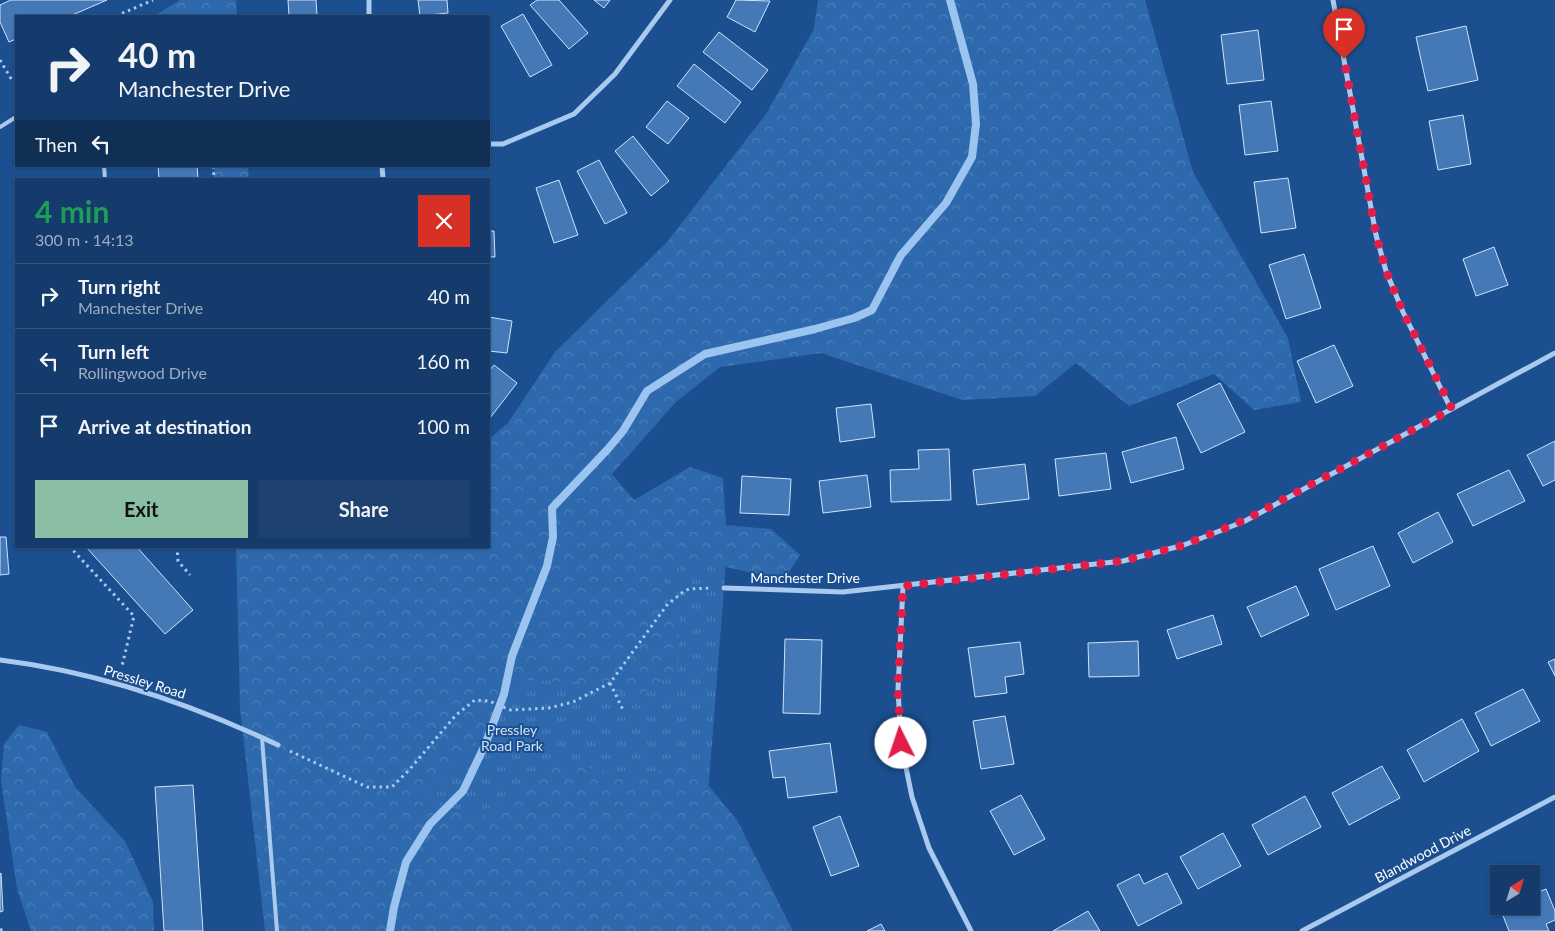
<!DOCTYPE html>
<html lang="en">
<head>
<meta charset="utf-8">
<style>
  :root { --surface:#143b6b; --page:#1d4271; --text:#f1f3f6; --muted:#9dadc1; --line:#33557e; --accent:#8abfa5 }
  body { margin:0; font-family:Lato,sans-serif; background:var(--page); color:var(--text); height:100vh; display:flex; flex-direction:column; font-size:19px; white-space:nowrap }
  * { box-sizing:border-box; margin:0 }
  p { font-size:16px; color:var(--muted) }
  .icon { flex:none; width:28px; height:28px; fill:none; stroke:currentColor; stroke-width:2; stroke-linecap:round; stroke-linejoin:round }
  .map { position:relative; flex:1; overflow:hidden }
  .details { position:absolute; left:15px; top:178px; width:475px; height:370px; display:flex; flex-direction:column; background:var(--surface); border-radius:0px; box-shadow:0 1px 4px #0004,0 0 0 1px var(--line) }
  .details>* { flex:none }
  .hud { position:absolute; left:15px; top:15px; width:475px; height:152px; border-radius:0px; box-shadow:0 1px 4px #0004,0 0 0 1px var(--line); background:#143b6b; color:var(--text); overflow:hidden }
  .needle { width:32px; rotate:38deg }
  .fabs { position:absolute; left:1490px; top:865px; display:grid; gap:10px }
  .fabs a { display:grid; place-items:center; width:50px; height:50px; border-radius:0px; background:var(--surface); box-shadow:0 1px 4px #0004,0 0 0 1px var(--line); font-size:25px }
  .pin { position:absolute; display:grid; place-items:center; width:42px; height:42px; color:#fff; margin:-51px -21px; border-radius:50% 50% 50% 0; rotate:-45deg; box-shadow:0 0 5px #0007 }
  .pin .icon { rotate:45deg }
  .me { position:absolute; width:55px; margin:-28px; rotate:356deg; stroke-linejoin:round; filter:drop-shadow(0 0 4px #0008) }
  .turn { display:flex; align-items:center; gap:18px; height:105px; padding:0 20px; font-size:22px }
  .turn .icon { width:65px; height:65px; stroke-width:2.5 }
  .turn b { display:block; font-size:35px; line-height:42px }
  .then { display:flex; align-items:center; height:48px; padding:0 20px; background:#0003; gap:10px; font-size:19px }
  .round { display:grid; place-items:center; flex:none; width:52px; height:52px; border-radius:0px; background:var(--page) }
  .overview { display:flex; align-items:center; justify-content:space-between; height:85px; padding:0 20px }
  h1 { font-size:30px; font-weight:700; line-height:38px; color:#1e9e55 }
  .primary-button { display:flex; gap:10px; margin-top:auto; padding:10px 20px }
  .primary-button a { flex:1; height:58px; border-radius:0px; background:var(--accent); color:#111; font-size:20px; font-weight:700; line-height:58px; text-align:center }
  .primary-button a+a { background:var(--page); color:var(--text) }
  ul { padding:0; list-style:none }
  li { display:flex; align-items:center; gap:15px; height:65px; padding:0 20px; border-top:1px solid var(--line) }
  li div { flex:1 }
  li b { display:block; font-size:19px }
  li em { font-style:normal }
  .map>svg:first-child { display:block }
  .grass { fill:url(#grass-tufts) }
  .forest { fill:url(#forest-crowns) }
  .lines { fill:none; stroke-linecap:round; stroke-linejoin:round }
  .stream { stroke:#9cc4f0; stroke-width:8 }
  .building { fill:#4478b7; stroke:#cfe3fa }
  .path { stroke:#a9c9ee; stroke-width:3; stroke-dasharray:2.5 4; stroke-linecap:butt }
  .service { stroke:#a9c9ee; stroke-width:4 }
  .minor { stroke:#a9c9ee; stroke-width:5 }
  .route { stroke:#e11d48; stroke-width:9; stroke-dasharray:0 16.2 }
  .labels { text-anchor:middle; stroke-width:4; stroke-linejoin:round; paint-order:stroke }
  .street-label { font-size:14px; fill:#fff; stroke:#1b4f8f }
  .park-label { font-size:14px; fill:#cfe3fa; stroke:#1b4f8f }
</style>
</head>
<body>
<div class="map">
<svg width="1555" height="931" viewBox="0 0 1555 931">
  <defs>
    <pattern id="grass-tufts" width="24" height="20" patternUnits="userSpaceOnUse" patternTransform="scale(1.25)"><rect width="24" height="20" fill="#2e69ad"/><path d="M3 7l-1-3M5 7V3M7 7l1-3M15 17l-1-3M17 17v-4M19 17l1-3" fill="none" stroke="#4d80b9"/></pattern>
    <pattern id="forest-crowns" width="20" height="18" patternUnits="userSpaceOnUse" patternTransform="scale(1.25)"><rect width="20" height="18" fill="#2e69ad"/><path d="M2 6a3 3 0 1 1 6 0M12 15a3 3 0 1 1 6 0" fill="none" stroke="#4d80b9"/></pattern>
  </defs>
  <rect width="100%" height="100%" fill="#1b4f8f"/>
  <!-- grass -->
  <path class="grass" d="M 489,542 L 726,562 L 708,795 L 291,931 L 489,546 Z"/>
  <!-- forest -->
  <path class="forest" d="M 180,0 L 236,0 L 237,16 L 154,16 Z
    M 818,0 L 1145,0 L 1193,172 L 1288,338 L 1301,402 L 1254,410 L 1214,374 L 1129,406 L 1076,363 L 1035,396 L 962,400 L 821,353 L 720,367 L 676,402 L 612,474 L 634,500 L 690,467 L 723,478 L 726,525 L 771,529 L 800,555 L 784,580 L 690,559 L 662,572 L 679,617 L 678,670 L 639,696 L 579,682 L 524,680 L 457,764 L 426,795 L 478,820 L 513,794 L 561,763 L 640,777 L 688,761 L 737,820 L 793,931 L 265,931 L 240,708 L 236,546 L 489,546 L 489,439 L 508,423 L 555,352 L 667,242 L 766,114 L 814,29 Z
    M 213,166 L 248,166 L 249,179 L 214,179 Z
    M 19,725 L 47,732 L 75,787 L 125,841 L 153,902 L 154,931 L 31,931 L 17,889 L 1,781 L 4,744 Z"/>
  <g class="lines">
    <!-- stream -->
    <path class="stream" d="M 390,931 L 394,907 L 406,862 L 430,824 L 463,791 L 485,745 L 504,694 L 512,656 L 547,566 L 553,537 L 552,508 L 607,450 L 623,431 L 647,391 L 705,354 L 815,329 L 854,318 L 872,310 L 901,255 L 946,203 L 972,157 L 976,124 L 973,84 L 950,0"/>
  </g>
  <!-- building -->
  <path class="building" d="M 11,0 L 107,0 L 70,16 L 16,16 L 16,39 L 9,42 L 0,22 L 0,5 Z
    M 288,0 L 316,0 L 317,16 L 289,16 Z
    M 418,0 L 447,0 L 448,13 L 420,16 Z
    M 537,0 L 559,0 L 588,33 L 569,49 L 530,5 Z
    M 594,0 L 610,0 L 604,8 Z
    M 736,0 L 770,1 L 755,32 L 727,17 Z
    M 523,14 L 552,65 L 530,77 L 501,26 Z
    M 1466,26 L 1478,80 L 1428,91 L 1416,37 Z
    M 1258,30 L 1264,80 L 1227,84 L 1221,35 Z
    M 719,32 L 768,70 L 752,90 L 703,52 Z
    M 694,64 L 741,102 L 725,123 L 677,86 Z
    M 667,101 L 689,118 L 668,144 L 646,127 Z
    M 1271,101 L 1278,151 L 1245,155 L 1239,105 Z
    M 1463,115 L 1471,164 L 1438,170 L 1429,121 Z
    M 633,136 L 669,181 L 651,196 L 615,151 Z
    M 599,160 L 627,213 L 605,224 L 577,171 Z
    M 158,166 L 197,166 L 198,179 L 159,179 Z
    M 1288,178 L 1296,228 L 1261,233 L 1254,182 Z
    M 559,180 L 578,235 L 554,243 L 536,188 Z
    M 489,231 L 494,231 L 495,257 L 489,257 Z
    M 1494,247 L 1508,285 L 1476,296 L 1463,259 Z
    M 1304,254 L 1321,308 L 1286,319 L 1269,265 Z
    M 489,317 L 512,321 L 507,353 L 489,351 Z
    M 1334,345 L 1353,386 L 1316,403 L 1297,361 Z
    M 494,365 L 517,383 L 490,418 L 489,371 Z
    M 1220,383 L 1245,432 L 1201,453 L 1177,404 Z
    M 871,404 L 875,437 L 840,442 L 836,408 Z
    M 1176,437 L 1184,469 L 1131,483 L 1122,452 Z
    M 1555,441 L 1555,480 L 1543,486 L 1527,455 Z
    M 949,449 L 951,500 L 891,502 L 890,470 L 919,469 L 918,450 Z
    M 1106,453 L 1111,489 L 1059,496 L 1055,459 Z
    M 1025,464 L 1029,499 L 977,505 L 973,470 Z
    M 1509,470 L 1525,501 L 1473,526 L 1457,494 Z
    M 867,475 L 871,507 L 823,513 L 819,481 Z
    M 742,476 L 791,479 L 789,515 L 740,513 Z
    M 1438,512 L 1453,542 L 1413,563 L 1398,533 Z
    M 0,537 L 6,537 L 9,574 L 0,575 Z
    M 85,546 L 136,546 L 193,610 L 165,634 Z
    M 1373,546 L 1390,586 L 1336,610 L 1319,569 Z
    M 1296,586 L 1309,615 L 1261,637 L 1247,607 Z
    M 1213,615 L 1222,644 L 1177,659 L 1167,630 Z
    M 785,639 L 822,640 L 820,714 L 783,713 Z
    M 1138,641 L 1139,676 L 1089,677 L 1088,643 Z
    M 1020,642 L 1024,674 L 1005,677 L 1007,693 L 975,697 L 968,648 Z
    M 1555,659 L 1555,676 L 1548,662 Z
    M 1523,689 L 1540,721 L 1491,746 L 1475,713 Z
    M 1005,716 L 1014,764 L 981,769 L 973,721 Z
    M 1462,719 L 1479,751 L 1424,782 L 1407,750 Z
    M 830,743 L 837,792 L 788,798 L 785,777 L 773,778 L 769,751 Z
    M 1382,766 L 1400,798 L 1349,825 L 1332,793 Z
    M 193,785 L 203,931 L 164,931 L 155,787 Z
    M 1021,795 L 1045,839 L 1014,855 L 990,811 Z
    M 1305,796 L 1321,827 L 1268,855 L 1252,825 Z
    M 840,816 L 859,866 L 831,876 L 813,827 Z
    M 1223,833 L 1241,866 L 1198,889 L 1180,857 Z
    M 1,873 L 3,911 L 0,912 L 0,874 Z
    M 1167,873 L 1182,903 L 1138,926 L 1117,885 L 1139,874 L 1144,884 Z
    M 1546,889 L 1555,911 L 1555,920 L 1546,924 L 1549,931 L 1509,931 L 1500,908 L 1503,906 L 1531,906 L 1531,895 Z
    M 1088,911 L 1100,931 L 1053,931 Z
    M 881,924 L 885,931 L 867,931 Z"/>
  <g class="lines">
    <!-- path -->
    <path class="path" d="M 116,16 L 153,0
      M 0,60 L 13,82
      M 213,166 L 214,179
      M 69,546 L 134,616 L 122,666
      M 177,546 L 178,561 L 190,575
      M 610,683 L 624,712
      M 290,751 L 367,787 L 392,787 L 409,770 L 456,715 L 475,700 L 489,701 L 511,710 L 549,708 L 573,702 L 610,683 L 667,605 L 683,592 L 689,589 L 711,588
      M 0,930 L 4,929 L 5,931"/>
    <!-- service -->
    <path class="service" d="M 0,127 L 16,117
      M 104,166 L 105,179
      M 262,738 L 277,931"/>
    <!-- minor -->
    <path class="minor" d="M 1333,0 L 1376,235 L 1386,271 L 1403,312 L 1451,409
      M 369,16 L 369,0
      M 489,144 L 503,144 L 574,114 L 615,74 L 670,0
      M 382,166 L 383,179
      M 903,586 L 898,689 L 901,743 L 912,797 L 929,848 L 971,931
      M 724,588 L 843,592 L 1123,561 L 1184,545 L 1245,521 L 1555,353
      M 0,660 C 98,672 189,703 278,745
      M 1302,931 L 1555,797"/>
  </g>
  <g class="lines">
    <!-- route -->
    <path class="route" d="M 901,743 L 898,689 L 903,586 L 1123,561 L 1184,545 L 1245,520 L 1452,409 L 1403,312 L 1386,271 L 1376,235 L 1344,59"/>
  </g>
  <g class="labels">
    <!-- street labels -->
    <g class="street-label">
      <text x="805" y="583">Manchester Drive</text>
      <text transform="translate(145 682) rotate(17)" y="5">Pressley Road</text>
      <text transform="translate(1423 854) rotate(-28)" y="5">Blandwood Drive</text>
    </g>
    <!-- park labels -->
    <g class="park-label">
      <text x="512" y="735">Pressley<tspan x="512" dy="16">Road Park</tspan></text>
    </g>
  </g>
</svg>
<div class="fabs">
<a><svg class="needle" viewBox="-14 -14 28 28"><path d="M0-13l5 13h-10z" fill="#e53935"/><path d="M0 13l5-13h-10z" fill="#9dadc1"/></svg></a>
</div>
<div class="pin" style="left:1344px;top:59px;background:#d93025"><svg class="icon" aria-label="arrive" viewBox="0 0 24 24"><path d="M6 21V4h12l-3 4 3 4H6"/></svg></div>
<svg class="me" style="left:901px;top:743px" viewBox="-20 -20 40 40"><circle r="19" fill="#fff"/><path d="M0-13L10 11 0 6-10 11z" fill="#e11d48"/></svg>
<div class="hud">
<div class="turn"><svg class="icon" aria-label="right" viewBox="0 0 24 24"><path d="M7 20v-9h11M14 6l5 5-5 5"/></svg><div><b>40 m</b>Manchester Drive</div></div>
<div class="then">Then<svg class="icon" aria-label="left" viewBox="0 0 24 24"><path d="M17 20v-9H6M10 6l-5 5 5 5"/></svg></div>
</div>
<section class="details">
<div class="overview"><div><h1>4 min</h1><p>300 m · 14:13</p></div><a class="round" style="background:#d93025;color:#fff"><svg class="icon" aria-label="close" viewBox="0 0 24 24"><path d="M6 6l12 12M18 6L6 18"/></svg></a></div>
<ul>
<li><svg class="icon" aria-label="right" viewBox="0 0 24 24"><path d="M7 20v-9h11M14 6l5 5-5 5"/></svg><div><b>Turn right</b><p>Manchester Drive</p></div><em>40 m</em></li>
<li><svg class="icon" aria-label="left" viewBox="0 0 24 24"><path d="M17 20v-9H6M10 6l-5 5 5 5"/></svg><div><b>Turn left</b><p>Rollingwood Drive</p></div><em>160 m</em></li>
<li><svg class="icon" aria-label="arrive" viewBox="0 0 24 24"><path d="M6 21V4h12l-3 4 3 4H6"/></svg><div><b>Arrive at destination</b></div><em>100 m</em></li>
</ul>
<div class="primary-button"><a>Exit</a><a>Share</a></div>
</section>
</div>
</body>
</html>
